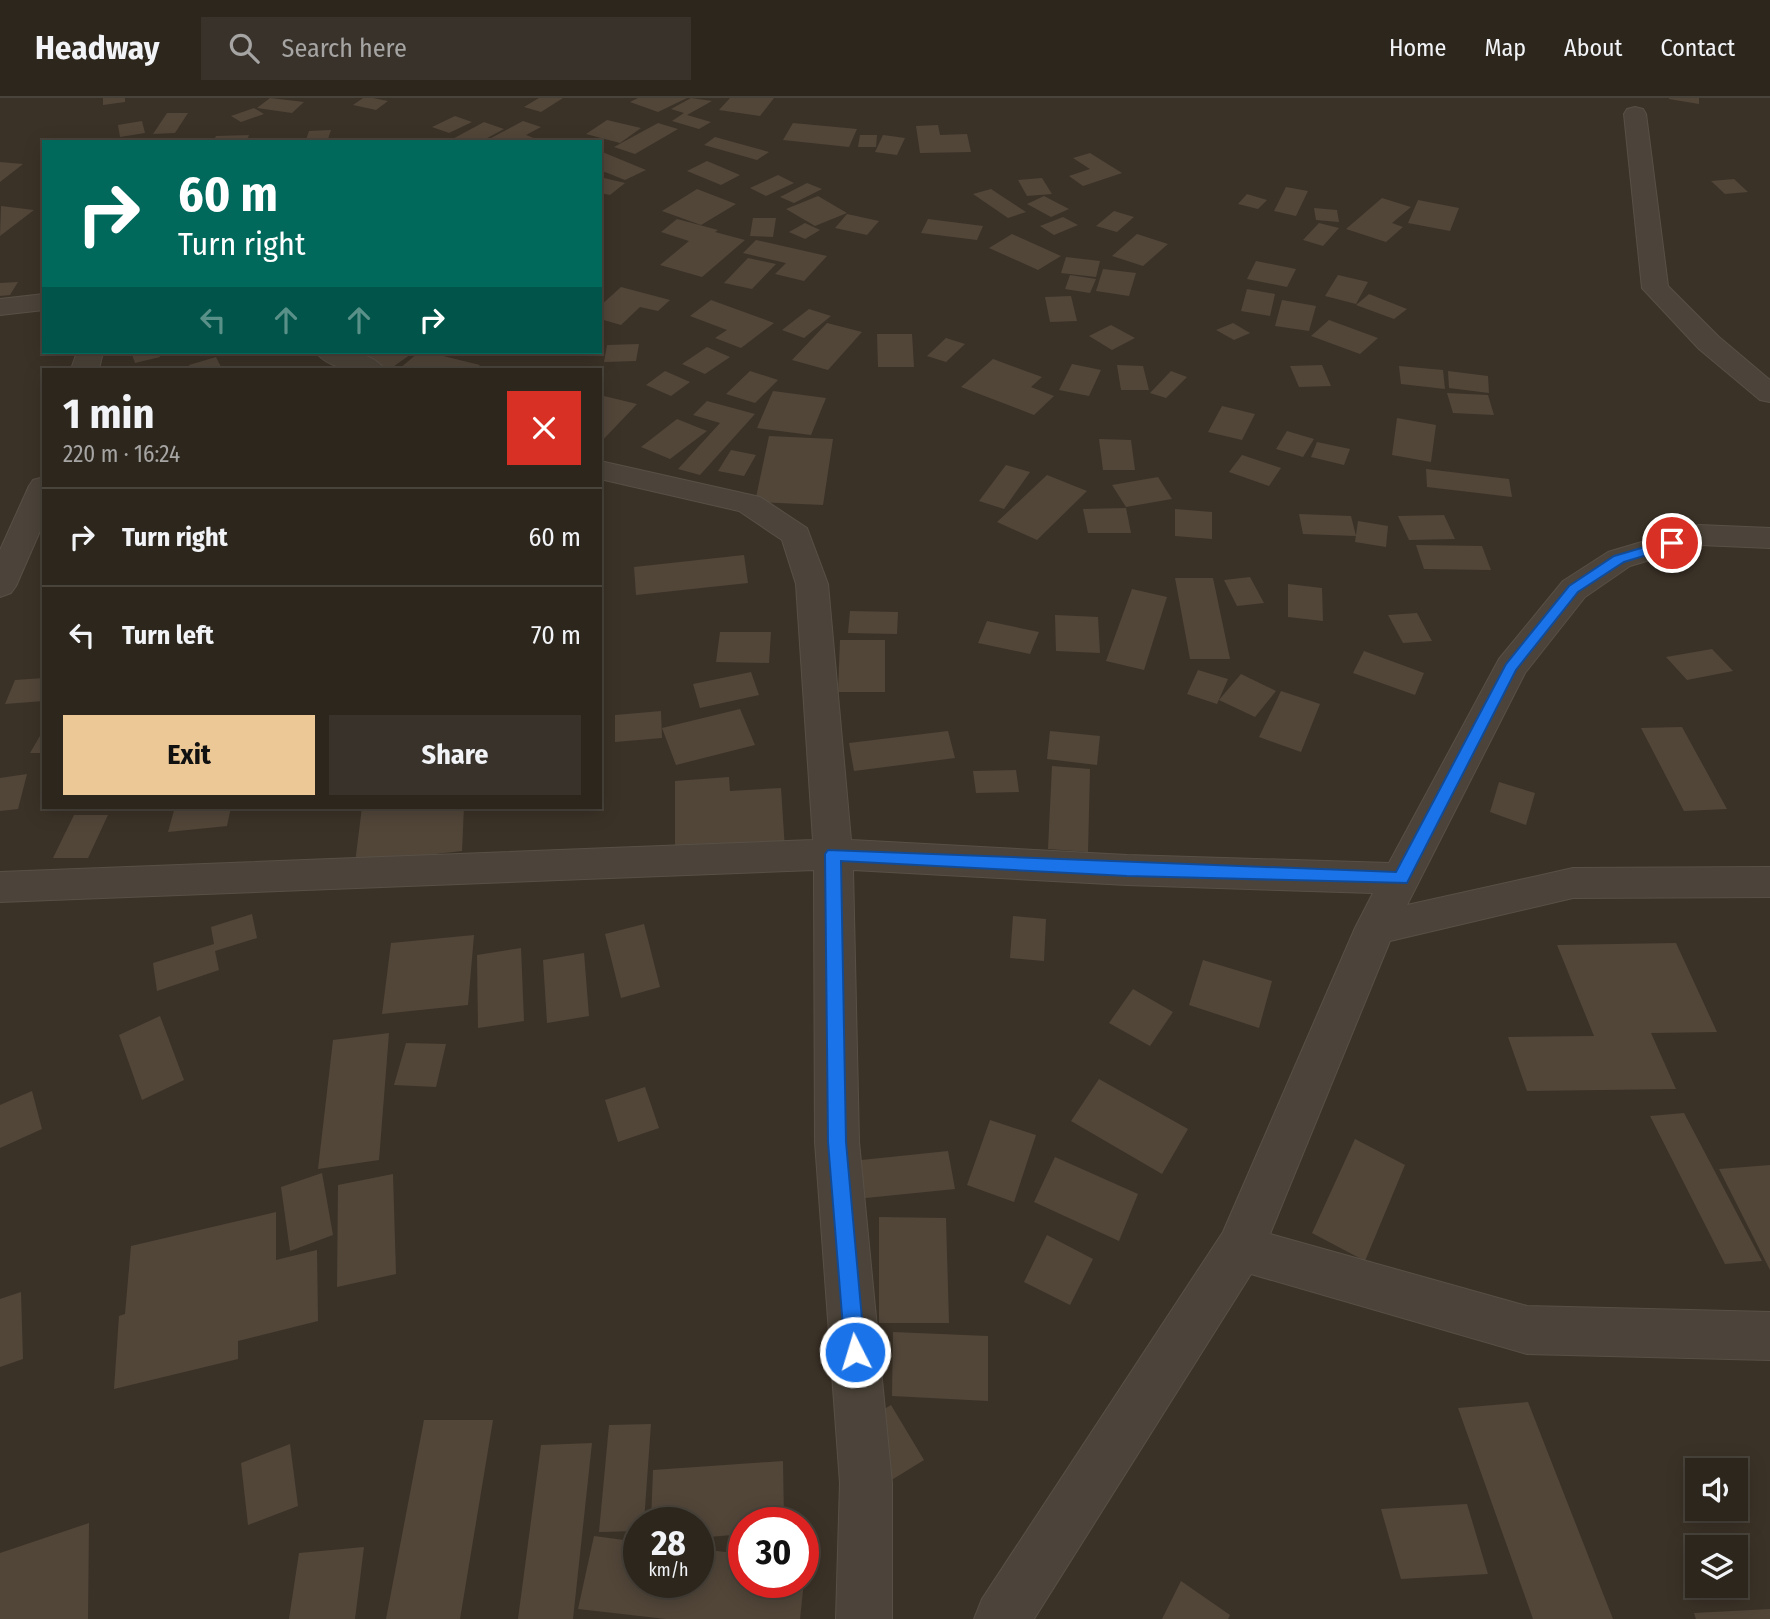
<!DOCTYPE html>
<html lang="en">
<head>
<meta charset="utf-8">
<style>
  :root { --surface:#2c261d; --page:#38322a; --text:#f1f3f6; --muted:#a6a5a4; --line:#48433b; --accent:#ecc896 }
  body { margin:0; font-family:"Fira Sans Condensed",sans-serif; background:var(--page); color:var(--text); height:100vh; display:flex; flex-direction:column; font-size:26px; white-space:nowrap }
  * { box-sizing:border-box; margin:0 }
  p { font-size:23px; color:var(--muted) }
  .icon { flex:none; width:38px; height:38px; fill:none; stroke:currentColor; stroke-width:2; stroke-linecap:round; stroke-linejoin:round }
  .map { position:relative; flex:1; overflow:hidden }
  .details { position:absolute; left:42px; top:270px; width:560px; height:441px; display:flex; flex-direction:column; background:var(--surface); border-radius:0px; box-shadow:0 4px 18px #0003,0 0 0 2px var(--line) }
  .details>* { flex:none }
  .guide { position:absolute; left:42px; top:42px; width:560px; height:214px; border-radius:0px; box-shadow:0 4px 18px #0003,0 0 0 2px var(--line); background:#00695c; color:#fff; overflow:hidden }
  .tools { position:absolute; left:1685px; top:1360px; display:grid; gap:14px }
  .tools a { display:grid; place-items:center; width:63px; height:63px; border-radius:0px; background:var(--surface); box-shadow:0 4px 18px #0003,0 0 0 2px var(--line); font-size:35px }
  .speed { position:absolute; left:623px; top:1409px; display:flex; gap:14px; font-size:35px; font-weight:700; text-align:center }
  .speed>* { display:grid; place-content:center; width:91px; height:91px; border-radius:50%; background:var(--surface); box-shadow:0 4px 18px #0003,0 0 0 2px var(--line); line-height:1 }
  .speed small { font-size:18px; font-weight:400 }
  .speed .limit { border:10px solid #d22; background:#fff; color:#111 }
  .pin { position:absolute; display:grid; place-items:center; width:60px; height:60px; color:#fff; margin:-30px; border:4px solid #fff; border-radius:50%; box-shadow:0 2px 7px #0007 }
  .me { position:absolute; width:77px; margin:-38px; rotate:355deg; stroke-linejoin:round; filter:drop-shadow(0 0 5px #0008) }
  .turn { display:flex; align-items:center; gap:24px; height:147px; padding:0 21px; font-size:32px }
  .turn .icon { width:91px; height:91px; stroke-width:2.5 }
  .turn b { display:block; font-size:49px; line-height:60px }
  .lanes { display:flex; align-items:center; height:66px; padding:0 21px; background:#0003; justify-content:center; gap:35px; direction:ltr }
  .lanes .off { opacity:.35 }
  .round { display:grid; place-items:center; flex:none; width:74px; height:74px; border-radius:0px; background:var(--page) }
  .overview { display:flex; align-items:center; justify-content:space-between; height:119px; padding:0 21px }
  h1 { font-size:42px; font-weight:700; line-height:52px }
  .button { display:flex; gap:14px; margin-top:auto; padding:14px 21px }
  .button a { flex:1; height:80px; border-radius:0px; background:var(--accent); color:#111; font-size:28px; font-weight:700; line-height:80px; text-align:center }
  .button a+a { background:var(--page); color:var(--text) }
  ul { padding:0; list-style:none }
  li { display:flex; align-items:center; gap:21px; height:98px; padding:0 21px; border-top:2px solid var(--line) }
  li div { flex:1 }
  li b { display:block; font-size:26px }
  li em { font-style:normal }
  header { display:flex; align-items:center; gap:42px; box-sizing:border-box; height:98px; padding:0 35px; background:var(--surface); border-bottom:2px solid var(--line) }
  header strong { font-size:33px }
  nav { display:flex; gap:38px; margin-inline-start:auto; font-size:24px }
  .search { width:490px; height:63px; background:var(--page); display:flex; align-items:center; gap:18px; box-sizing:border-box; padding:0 24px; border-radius:0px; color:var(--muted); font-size:26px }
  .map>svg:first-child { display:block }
  .building { fill:#524639 }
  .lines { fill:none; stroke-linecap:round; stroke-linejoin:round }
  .minor-casing { stroke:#585046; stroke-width:2 }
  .minor { fill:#4c443a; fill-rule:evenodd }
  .route { fill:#1a73e8; stroke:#114b97; stroke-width:2 }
</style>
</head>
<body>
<header>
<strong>Headway</strong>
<div class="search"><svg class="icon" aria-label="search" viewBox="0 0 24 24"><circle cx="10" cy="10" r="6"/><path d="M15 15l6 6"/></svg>Search here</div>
<nav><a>Home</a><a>Map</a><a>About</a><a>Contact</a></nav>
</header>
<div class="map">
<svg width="1770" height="1521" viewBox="0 0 1770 1521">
  <rect width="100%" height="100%" fill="#3b3227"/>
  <!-- building -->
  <path class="building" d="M 103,0 L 125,0 L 125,4 L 103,7 Z
    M 270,0 L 304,4 L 292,15 L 257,10 Z
    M 363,0 L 373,0 L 388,3 L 376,12 L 353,7 Z
    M 539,0 L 563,0 L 541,14 L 524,9 Z
    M 638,0 L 687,0 L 658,14 L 630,4 Z
    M 691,0 L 712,3 L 687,17 L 711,24 L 699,31 L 672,23 L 684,15 L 671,11 Z
    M 730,0 L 774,0 L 760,18 L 719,12 Z
    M 1669,0 L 1699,0 L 1699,6 L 1669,1 Z
    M 254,10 L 264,16 L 241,24 L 231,18 Z
    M 167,15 L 188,15 L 175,35 L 153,36 Z
    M 455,18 L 472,24 L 449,35 L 432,29 Z
    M 607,22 L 641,30 L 620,45 L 586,36 Z
    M 142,23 L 145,35 L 120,39 L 118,27 Z
    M 523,23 L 541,29 L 526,37 L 544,44 L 498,44 L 489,41 Z
    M 484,24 L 504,31 L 480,44 L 447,44 Z
    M 658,25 L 678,31 L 635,56 L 614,49 Z
    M 793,25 L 857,31 L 849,49 L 783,42 Z
    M 938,27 L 940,37 L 967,36 L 971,54 L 920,55 L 916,28 Z
    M 331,32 L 327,44 L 305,44 L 309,33 Z
    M 249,37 L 246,44 L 213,44 L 216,38 Z
    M 860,37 L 877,37 L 876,49 L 858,49 Z
    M 883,37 L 905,40 L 897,57 L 875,54 Z
    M 715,39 L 769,54 L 757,62 L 704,47 Z
    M 600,53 L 646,72 L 625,82 L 600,72 Z
    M 1090,55 L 1122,75 L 1083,88 L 1069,78 L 1090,71 L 1073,60 Z
    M 707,63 L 740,77 L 721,87 L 687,73 Z
    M 0,64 L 23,66 L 0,84 Z
    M 778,77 L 794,85 L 766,98 L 750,90 Z
    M 600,79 L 625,85 L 610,97 L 600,95 Z
    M 1042,80 L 1052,96 L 1027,98 L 1018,82 Z
    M 1734,81 L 1748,94 L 1725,96 L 1711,83 Z
    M 807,85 L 822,91 L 794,105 L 780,99 Z
    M 1286,89 L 1308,93 L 1296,118 L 1274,113 Z
    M 697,91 L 736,106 L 701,127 L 662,113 Z
    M 991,91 L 1026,114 L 1008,120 L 973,96 Z
    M 1247,96 L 1267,102 L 1258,111 L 1238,106 Z
    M 818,98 L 847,115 L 815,128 L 786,111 Z
    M 1044,98 L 1069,111 L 1051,119 L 1027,106 Z
    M 1382,100 L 1411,109 L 1392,125 L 1403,129 L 1386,144 L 1346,131 Z
    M 1418,102 L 1459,110 L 1450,133 L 1408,125 Z
    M 1,108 L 34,112 L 0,138 Z
    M 1314,110 L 1337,112 L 1339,124 L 1316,122 Z
    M 1114,113 L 1134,119 L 1117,134 L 1096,128 Z
    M 847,116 L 879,123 L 867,137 L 835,130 Z
    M 1063,119 L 1078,127 L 1054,137 L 1040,128 Z
    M 753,120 L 776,120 L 773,139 L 750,138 Z
    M 677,121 L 718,132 L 715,134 L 745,142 L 702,179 L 660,167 L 689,143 L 661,134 Z
    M 928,121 L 983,128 L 977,142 L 921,135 Z
    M 805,125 L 820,132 L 805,141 L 789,134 Z
    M 1319,125 L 1339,130 L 1323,148 L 1303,142 Z
    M 1012,136 L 1061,158 L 1038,172 L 989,150 Z
    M 1137,136 L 1168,146 L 1143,168 L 1112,158 Z
    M 756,142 L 827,158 L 804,183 L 775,176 L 786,165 L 743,155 Z
    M 1066,159 L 1100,163 L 1096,179 L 1061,175 Z
    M 748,160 L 776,166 L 752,191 L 724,185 Z
    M 1256,163 L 1296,171 L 1287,189 L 1247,181 Z
    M 1103,171 L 1136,175 L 1129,198 L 1096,193 Z
    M 1070,177 L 1096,181 L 1090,195 L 1065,191 Z
    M 1338,177 L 1368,184 L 1356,206 L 1325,198 Z
    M 18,184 L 10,197 L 0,198 L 0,185 Z
    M 621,189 L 670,202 L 658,213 L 640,209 L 621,227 L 600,221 L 600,208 Z
    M 1247,191 L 1275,196 L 1270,218 L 1241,213 Z
    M 1369,196 L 1407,211 L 1394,221 L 1356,207 Z
    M 1071,198 L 1077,223 L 1050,224 L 1045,199 Z
    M 711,202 L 774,225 L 741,250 L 715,240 L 727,232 L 690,218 Z
    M 1282,202 L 1316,208 L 1309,233 L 1275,228 Z
    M 809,211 L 831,218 L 804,240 L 782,232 Z
    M 1329,222 L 1378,240 L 1360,256 L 1311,238 Z
    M 827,225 L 862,234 L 828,272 L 792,262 Z
    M 1233,225 L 1250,235 L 1234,242 L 1216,232 Z
    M 1111,227 L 1135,240 L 1112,252 L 1089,238 Z
    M 877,236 L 912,236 L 914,269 L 878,269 Z
    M 946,240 L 965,246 L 946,264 L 927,258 Z
    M 639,246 L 636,263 L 604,264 L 607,247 Z
    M 707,249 L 730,259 L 705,276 L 682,266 Z
    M 131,254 L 158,254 L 160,259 L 135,265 Z
    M 372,254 L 414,254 L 390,271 L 361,261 Z
    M 419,254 L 427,254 L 480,267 L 476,271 L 399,271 Z
    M 216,259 L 222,271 L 191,271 L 189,267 Z
    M 993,261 L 1042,279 L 1031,289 L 1054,298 L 1034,317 L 961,289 Z
    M 1072,266 L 1101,272 L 1089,298 L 1059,292 Z
    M 1117,267 L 1143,268 L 1149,292 L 1121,292 Z
    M 1322,267 L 1331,288 L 1299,289 L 1290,268 Z
    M 1399,268 L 1443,272 L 1445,291 L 1401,286 Z
    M 665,273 L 690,284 L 671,298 L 646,287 Z
    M 750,273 L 778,282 L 755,305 L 726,296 Z
    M 1171,273 L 1187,279 L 1166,300 L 1150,295 Z
    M 1448,273 L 1488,278 L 1489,295 L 1449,290 Z
    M 773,293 L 826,300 L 811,337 L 757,330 Z
    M 1447,295 L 1488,297 L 1494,317 L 1453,315 Z
    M 600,297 L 637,306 L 600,345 Z
    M 707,303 L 755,316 L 700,377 L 678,371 L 720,325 L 693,317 Z
    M 1222,308 L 1255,316 L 1242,342 L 1208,334 Z
    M 1397,320 L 1436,327 L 1431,364 L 1392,357 Z
    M 677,321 L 707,333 L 670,361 L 641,349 Z
    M 1287,333 L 1314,341 L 1303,359 L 1276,351 Z
    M 769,338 L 833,341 L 823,407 L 755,404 Z
    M 1099,341 L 1131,342 L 1135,372 L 1103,372 Z
    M 1317,344 L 1350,351 L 1344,367 L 1311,359 Z
    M 731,352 L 756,357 L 744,378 L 718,373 Z
    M 1242,357 L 1281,370 L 1269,388 L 1229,374 Z
    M 1006,367 L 1030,374 L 1004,411 L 979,403 Z
    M 1426,371 L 1509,381 L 1512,399 L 1427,389 Z
    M 1047,377 L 1087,393 L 1037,442 L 997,424 Z
    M 1158,379 L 1172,401 L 1126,409 L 1112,387 Z
    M 1126,410 L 1131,435 L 1088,435 L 1083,411 Z
    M 1175,411 L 1212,414 L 1212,441 L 1175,438 Z
    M 1299,416 L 1351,418 L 1356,438 L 1303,436 Z
    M 1444,417 L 1455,441 L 1409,442 L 1398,418 Z
    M 1358,423 L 1388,428 L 1386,449 L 1355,444 Z
    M 1416,447 L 1482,448 L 1491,472 L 1424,471 Z
    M 744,457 L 748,485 L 636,497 L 634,469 Z
    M 1250,479 L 1264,505 L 1237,508 L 1224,482 Z
    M 1175,480 L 1213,480 L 1230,561 L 1190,561 Z
    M 1288,486 L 1322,490 L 1323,523 L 1288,519 Z
    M 1132,491 L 1167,499 L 1144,572 L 1106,563 Z
    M 850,513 L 898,514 L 897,536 L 848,535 Z
    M 1417,515 L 1432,543 L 1403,545 L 1388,517 Z
    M 1055,517 L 1098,519 L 1100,555 L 1056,553 Z
    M 987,523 L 1039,534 L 1030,556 L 978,545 Z
    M 720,534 L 771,534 L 769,565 L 716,564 Z
    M 840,542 L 885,542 L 885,594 L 838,594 Z
    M 1712,551 L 1733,573 L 1687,582 L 1666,559 Z
    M 1364,553 L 1424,575 L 1415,597 L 1353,575 Z
    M 1198,572 L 1228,581 L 1217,606 L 1187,596 Z
    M 751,574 L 759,597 L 700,610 L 693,586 Z
    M 1241,576 L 1276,593 L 1255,619 L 1219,602 Z
    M 44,580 L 44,603 L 5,606 L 15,582 Z
    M 1281,593 L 1320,606 L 1301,654 L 1259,639 Z
    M 740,611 L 755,647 L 676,667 L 662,630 Z
    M 661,613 L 662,640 L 615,644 L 615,617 Z
    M 1682,629 L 1727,711 L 1684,713 L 1641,630 Z
    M 44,631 L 44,655 L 30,655 Z
    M 948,633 L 955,660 L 854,673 L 849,645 Z
    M 1050,633 L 1100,638 L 1097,667 L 1047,661 Z
    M 1052,668 L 1090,671 L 1088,754 L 1048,751 Z
    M 1016,672 L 1019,694 L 976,695 L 973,673 Z
    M 27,676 L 18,711 L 0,713 L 0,680 Z
    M 729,679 L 730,693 L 781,690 L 785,752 L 675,760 L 675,683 Z
    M 1499,684 L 1535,695 L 1526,727 L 1490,714 Z
    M 175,709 L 231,709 L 227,728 L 168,734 Z
    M 362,709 L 464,709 L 462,753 L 355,765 Z
    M 74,717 L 108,717 L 88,760 L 53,760 Z
    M 252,816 L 257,840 L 215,853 L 219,872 L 157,893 L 153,865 L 214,846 L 211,829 Z
    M 1013,818 L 1046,821 L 1044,863 L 1010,860 Z
    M 644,826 L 660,889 L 621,900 L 605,836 Z
    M 474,837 L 468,907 L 382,916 L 391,845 Z
    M 1676,845 L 1717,934 L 1651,935 L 1676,991 L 1527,993 L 1508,939 L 1594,938 L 1557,847 Z
    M 521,850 L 524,923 L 478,930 L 477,857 Z
    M 584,855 L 589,918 L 547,925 L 543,862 Z
    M 1203,862 L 1272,883 L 1259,930 L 1189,907 Z
    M 1133,891 L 1173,914 L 1150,948 L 1109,925 Z
    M 160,918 L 184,982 L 142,1002 L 119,937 Z
    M 389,935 L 379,1062 L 318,1071 L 333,942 Z
    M 406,945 L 446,946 L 436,989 L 394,987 Z
    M 1099,981 L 1188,1031 L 1162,1076 L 1071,1023 Z
    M 645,989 L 659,1030 L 618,1044 L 605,1002 Z
    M 32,993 L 42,1031 L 0,1050 L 0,1007 Z
    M 1684,1015 L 1762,1163 L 1725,1166 L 1650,1018 Z
    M 990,1022 L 1036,1037 L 1014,1104 L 967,1087 Z
    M 1355,1041 L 1405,1067 L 1365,1163 L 1312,1135 Z
    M 948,1053 L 955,1091 L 846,1102 L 842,1064 Z
    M 1055,1059 L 1138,1096 L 1119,1143 L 1034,1104 Z
    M 1770,1067 L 1770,1172 L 1719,1071 Z
    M 322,1075 L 333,1137 L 290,1153 L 281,1089 Z
    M 393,1076 L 396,1176 L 337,1189 L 338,1087 Z
    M 276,1114 L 276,1162 L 317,1152 L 318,1223 L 238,1243 L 238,1261 L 114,1291 L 119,1218 L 125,1216 L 131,1148 Z
    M 879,1119 L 946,1120 L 949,1225 L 879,1225 Z
    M 1047,1137 L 1093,1161 L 1070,1207 L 1024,1184 Z
    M 21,1194 L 23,1261 L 0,1269 L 0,1201 Z
    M 893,1234 L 988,1238 L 988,1303 L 892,1298 Z
    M 1528,1304 L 1613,1521 L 1533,1521 L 1458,1310 Z
    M 891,1307 L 924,1362 L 890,1383 L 858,1327 Z
    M 424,1322 L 493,1322 L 460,1521 L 386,1521 Z
    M 651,1326 L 644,1424 L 639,1424 L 639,1433 L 599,1434 L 609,1327 Z
    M 592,1345 L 573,1521 L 518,1521 L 541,1347 Z
    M 290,1346 L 298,1408 L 248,1427 L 241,1365 Z
    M 783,1363 L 784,1424 L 744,1424 L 744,1436 L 698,1440 L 698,1424 L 651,1424 L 653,1372 Z
    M 1467,1406 L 1488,1476 L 1401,1481 L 1381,1411 Z
    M 89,1425 L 88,1521 L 0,1521 L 0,1455 Z
    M 594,1438 L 639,1444 L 639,1484 L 698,1484 L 698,1451 L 744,1456 L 744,1484 L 804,1484 L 800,1521 L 666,1521 L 578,1511 Z
    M 364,1449 L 355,1521 L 289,1521 L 299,1455 Z
    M 1181,1483 L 1230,1517 L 1228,1521 L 1162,1521 Z
    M 1770,1511 L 1770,1521 L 1696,1521 L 1694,1515 Z"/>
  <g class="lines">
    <!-- minor casing -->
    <g class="minor-casing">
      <path id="minor" d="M 1635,9 L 1643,11 L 1646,16 L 1668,188 L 1719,239 L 1770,282 L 1770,304 L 1760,302 L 1699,251 L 1642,190 L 1624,16 L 1627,11 Z
        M 44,196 L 44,212 L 0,217 L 0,201 Z
        M 77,254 L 103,254 L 99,271 L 71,271 Z
        M 316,254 C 338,253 370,251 384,271 C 362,272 330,274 316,254 Z
        M 600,363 L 760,399 L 807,430 L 828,486 L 851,742 L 1127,757 L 1389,765 L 1499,561 L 1563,483 L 1608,454 L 1699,427 L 1770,430 L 1770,450 L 1700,447 L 1630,468 L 1585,499 L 1525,575 L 1407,807 L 1573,770 L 1770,769 L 1770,799 L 1573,800 L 1390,843 L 1270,1136 L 1527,1208 L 1770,1214 L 1770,1262 L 1527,1256 L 1251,1176 L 1034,1521 L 974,1521 L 982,1501 L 1223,1134 L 1355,830 L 1373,795 L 1127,787 L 853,772 L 859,1044 L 892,1385 L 892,1521 L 836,1521 L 840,1385 L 815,1044 L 814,772 L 0,804 L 0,774 L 813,742 L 796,486 L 782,442 L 739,413 L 600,381 Z
        M 44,379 L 44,424 L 16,488 L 11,495 L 0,499 L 0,452 L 29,388 L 33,382 Z"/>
    </g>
    <!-- minor -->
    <use href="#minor" class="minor"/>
  </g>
  <!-- route -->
  <path class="route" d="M 1672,441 L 1679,445 L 1677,448 L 1624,464 L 1578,494 L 1516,572 L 1407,785 L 1127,778 L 841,763 L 846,1044 L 865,1254 L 862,1261 L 855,1264 L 848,1261 L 845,1254 L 828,1044 L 825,756 L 828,752 L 1396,774 L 1506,566 L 1569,488 L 1614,458 Z"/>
</svg>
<div class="tools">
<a><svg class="icon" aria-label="sound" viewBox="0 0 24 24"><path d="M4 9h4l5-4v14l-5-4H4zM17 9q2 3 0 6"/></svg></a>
<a><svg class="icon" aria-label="layers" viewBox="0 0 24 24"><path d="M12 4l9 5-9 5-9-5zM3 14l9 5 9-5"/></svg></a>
</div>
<div class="speed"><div>28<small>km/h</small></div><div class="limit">30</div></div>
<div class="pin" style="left:1672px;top:445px;background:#d93025"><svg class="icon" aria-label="arrive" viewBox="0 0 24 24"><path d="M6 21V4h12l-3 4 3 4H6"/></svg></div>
<svg class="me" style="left:855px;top:1254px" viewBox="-20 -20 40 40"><circle r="17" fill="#1a73e8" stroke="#fff" stroke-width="3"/><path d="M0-11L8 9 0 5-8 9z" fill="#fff"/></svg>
<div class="guide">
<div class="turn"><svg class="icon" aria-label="right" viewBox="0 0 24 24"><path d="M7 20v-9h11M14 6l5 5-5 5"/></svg><div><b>60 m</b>Turn right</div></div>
<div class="lanes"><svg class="icon off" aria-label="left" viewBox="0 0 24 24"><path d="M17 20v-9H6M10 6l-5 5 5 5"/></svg><svg class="icon off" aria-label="ahead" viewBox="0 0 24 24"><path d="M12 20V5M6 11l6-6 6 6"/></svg><svg class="icon off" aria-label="ahead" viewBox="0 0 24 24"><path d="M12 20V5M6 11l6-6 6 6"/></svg><svg class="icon" aria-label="right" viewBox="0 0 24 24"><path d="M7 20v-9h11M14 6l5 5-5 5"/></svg></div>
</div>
<section class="details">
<div class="overview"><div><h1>1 min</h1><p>220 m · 16:24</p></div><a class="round" style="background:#d93025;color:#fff"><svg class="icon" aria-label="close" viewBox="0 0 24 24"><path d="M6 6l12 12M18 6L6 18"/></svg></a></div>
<ul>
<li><svg class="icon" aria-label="right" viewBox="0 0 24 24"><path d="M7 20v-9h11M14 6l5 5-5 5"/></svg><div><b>Turn right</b></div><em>60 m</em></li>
<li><svg class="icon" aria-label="left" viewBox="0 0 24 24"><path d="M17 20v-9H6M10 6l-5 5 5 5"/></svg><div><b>Turn left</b></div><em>70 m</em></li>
</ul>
<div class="button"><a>Exit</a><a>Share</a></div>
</section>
</div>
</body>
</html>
